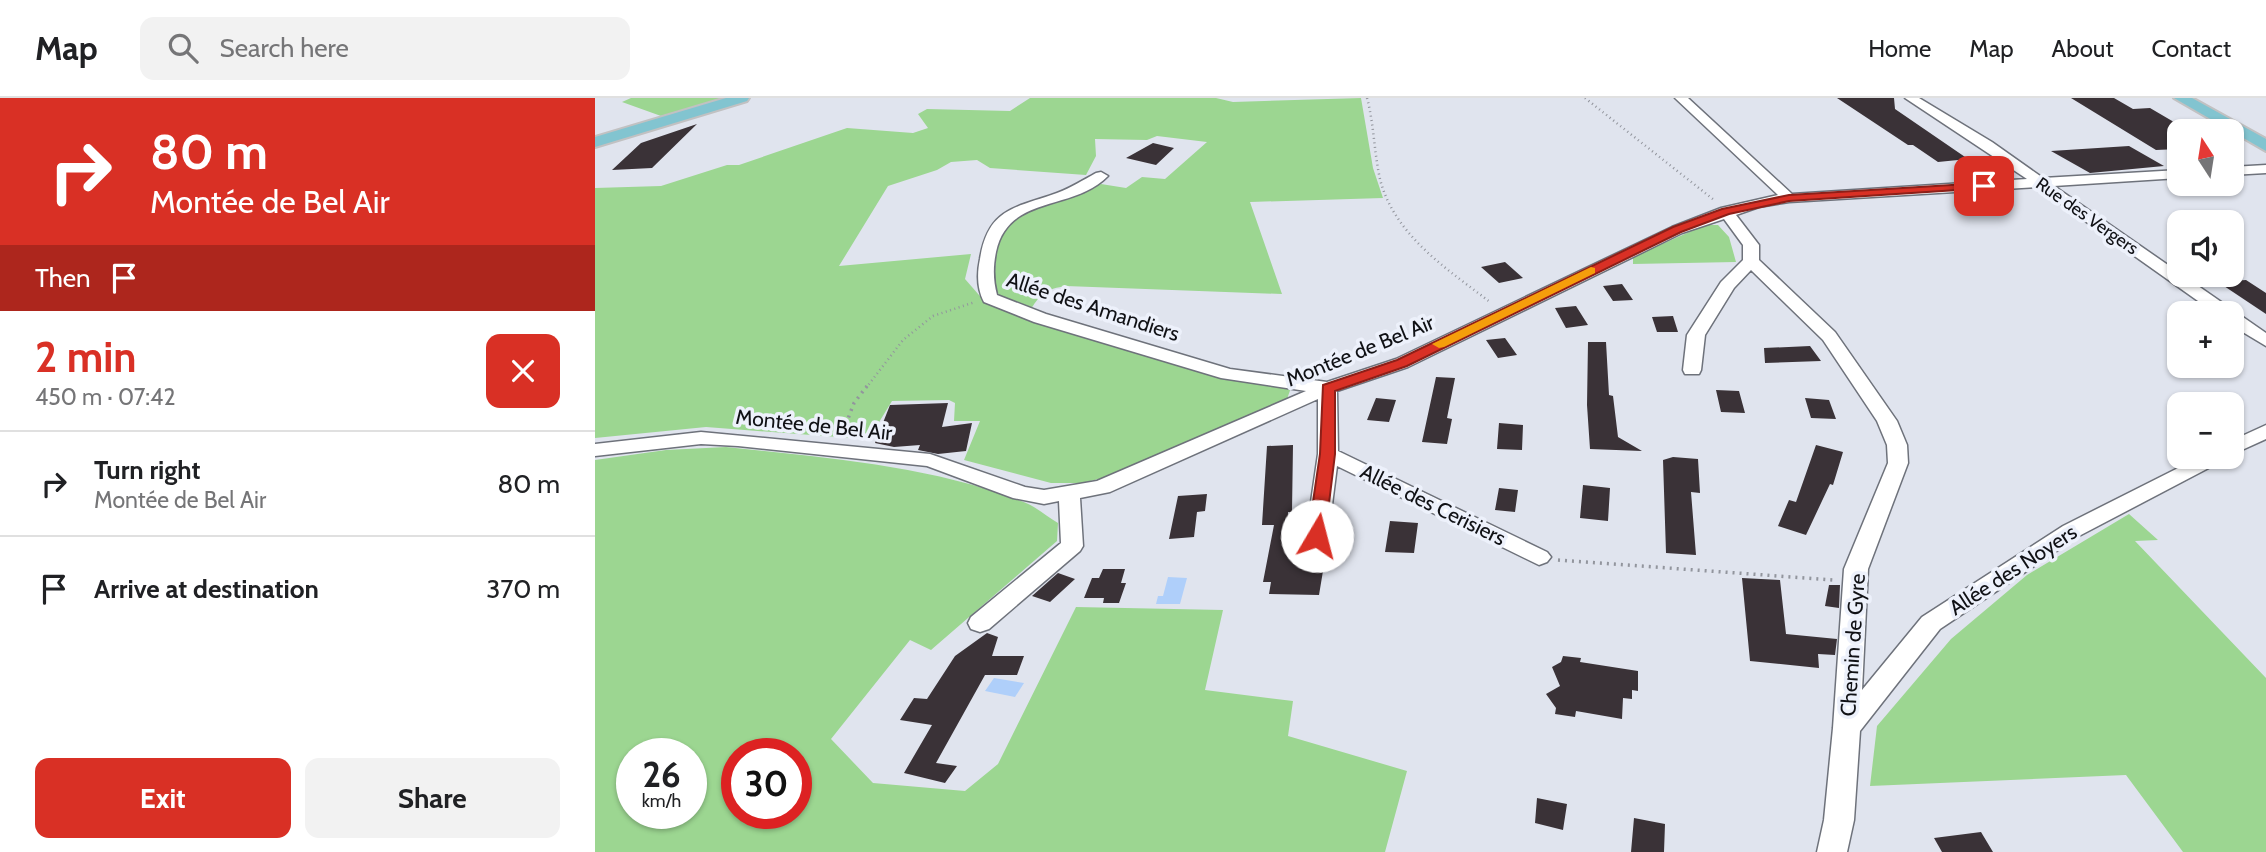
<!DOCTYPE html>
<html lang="en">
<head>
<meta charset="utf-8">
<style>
  :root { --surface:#fff; --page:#f2f2f2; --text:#202124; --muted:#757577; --line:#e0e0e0; --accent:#d93025 }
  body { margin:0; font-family:Cabin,sans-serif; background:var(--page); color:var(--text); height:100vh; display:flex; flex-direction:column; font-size:26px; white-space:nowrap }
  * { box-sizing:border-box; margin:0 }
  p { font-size:23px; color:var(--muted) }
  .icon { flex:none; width:38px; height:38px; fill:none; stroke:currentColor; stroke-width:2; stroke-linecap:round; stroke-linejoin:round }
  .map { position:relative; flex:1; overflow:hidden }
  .panel { display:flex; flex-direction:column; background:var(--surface); width:595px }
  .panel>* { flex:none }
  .guide { background:#d93025; color:#fff; overflow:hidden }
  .needle { width:46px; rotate:348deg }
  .fabs { position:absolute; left:1572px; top:21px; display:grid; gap:14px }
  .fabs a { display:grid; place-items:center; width:77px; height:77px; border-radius:14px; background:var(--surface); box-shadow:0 2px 5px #0004; font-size:35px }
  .speed { position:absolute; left:21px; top:640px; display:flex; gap:14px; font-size:35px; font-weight:700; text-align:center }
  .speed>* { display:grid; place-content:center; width:91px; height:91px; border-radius:50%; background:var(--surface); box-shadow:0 2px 5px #0004; line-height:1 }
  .speed small { font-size:18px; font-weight:400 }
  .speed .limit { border:10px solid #d22; background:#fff; color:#111 }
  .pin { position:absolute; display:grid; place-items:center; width:60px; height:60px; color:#fff; margin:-30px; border-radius:14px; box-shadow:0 4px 10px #0006 }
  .me { position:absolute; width:77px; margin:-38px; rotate:8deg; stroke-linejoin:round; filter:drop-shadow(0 0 5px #0008) }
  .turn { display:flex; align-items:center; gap:24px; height:147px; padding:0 35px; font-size:32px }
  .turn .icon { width:91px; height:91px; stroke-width:2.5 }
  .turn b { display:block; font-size:49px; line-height:60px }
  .then { display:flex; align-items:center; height:66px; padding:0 35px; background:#0003; gap:14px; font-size:26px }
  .round { display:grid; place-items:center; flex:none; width:74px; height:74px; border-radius:14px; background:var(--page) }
  .headline { display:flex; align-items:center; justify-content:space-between; height:119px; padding:0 35px }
  h1 { font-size:42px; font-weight:700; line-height:52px; color:var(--accent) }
  .action { display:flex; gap:14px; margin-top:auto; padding:14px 35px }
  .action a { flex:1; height:80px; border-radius:14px; background:var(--accent); color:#fff; font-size:28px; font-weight:700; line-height:80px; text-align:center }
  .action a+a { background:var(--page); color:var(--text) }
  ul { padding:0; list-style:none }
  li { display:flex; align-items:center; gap:21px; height:105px; padding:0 35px; border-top:2px solid var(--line) }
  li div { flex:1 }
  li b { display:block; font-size:26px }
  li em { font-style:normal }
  header { display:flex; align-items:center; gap:42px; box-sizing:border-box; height:98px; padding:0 35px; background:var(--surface); border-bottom:2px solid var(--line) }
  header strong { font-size:33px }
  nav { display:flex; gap:38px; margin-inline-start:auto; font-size:24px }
  .search { width:490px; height:63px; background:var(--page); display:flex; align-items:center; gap:18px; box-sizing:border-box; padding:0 24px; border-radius:14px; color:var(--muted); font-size:26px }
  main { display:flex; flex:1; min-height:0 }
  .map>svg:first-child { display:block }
  .green { fill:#9cd691; fill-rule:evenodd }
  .water { fill:#afcffa }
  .building { fill:#3a3237 }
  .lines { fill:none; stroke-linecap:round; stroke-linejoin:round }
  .minor-casing { stroke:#6e727b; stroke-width:3 }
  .major-casing { stroke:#c1c1c2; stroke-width:4 }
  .path-far1 { stroke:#92959d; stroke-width:2.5; stroke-dasharray:1 3.5; stroke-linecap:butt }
  .path { stroke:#92959d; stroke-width:3.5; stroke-dasharray:2 5; stroke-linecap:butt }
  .minor { fill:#fff; fill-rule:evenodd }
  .major { fill:#82c4d0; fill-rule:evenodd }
  .route { fill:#d93025; stroke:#8d1f18; stroke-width:2 }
  .slow { fill:#f59e0b }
  .labels { text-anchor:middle; stroke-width:7; stroke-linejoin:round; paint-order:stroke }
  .far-street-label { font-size:18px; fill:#101115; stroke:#edf1fb }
  .street-label { font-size:21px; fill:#101115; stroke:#edf1fb }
</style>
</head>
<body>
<header>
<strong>Map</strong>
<div class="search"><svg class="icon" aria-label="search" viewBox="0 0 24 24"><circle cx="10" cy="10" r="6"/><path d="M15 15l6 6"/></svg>Search here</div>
<nav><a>Home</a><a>Map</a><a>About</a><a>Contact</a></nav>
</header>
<main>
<section class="panel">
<div class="guide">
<div class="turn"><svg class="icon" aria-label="right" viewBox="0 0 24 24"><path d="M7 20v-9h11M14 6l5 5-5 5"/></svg><div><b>80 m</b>Montée de Bel Air</div></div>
<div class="then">Then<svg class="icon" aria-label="arrive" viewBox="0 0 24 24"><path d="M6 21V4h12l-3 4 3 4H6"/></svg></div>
</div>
<div class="headline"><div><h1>2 min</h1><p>450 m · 07:42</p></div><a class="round" style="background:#d93025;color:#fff"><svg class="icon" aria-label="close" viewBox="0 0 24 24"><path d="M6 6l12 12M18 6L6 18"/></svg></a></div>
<ul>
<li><svg class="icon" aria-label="right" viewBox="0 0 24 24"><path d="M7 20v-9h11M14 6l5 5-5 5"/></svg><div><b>Turn right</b><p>Montée de Bel Air</p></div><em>80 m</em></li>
<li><svg class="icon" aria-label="arrive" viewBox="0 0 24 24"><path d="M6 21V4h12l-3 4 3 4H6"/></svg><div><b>Arrive at destination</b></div><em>370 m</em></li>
</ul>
<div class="action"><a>Exit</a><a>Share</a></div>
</section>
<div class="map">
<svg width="1671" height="754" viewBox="0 0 1671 754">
  <rect width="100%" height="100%" fill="#e0e4ee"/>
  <!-- green -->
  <path class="green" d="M 36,0 L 128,0 L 66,18 L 27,4 Z
    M 435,0 L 621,0 L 638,4 L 766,0 L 778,70 L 788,100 L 655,104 L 687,196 L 471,188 C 452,191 446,195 436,211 L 405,198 L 399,190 L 402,142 L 420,117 L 506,86 L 531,90 L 547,79 L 570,81 L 612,44 L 562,38 L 552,42 L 500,41 L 501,58 L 491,77 L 395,70 L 382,62 L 356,64 L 342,72 L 293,88 L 244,168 L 376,156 L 370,181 L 391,205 L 635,281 L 697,287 L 692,301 L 528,375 L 487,385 L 456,385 L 369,362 L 385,323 L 359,323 L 360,305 L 354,302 L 297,303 L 278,334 L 256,340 L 111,329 L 0,340 L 0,90 L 66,88 L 132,67 L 144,67 L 252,30 L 318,35 L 333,30 L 323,16 L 332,11 L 415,13 Z
    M 1110,127 L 1123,127 L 1134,139 L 1141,164 L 1038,166 L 1038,159 Z
    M 131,349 C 230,360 332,367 426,403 C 439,407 451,418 463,425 L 462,443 L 336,552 L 315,542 L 236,641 L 278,685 L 370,693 L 403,666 L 481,509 L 628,512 L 610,592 L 698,603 L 693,638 L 812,673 L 790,754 L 0,754 L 0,362 L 71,352 ZM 37,656 L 96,656 L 96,716 L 37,716 ZM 142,656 L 201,656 L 201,716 L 142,716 Z
    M 1534,416 L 1563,442 L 1540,443 L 1671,580 L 1671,754 L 1588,754 L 1531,677 L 1275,688 L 1282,628 L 1356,541 L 1432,477 Z"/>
  <!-- water -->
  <path class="water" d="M 573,479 L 592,480 L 585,506 L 561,506 L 563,498 L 568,498 Z
    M 399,580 L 429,585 L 420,599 L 390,593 Z"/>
  <!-- building -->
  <path class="building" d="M 1242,0 L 1299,0 L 1300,11 L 1373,61 L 1343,64 L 1318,47 L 1313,47 Z
    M 1476,0 L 1519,0 L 1538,11 L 1555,10 L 1584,27 L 1584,51 L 1561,52 Z
    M 102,26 L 57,70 L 17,72 L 46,45 Z
    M 558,45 L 579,50 L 561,67 L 531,60 Z
    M 1534,48 L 1569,68 L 1495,75 L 1456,53 Z
    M 910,164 L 928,180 L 904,185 L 886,169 Z
    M 1651,182 L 1671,195 L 1671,216 L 1623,184 Z
    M 1027,186 L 1038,202 L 1018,203 L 1008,188 Z
    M 981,208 L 993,227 L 971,230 L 960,210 Z
    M 1078,218 L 1083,234 L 1062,234 L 1057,219 Z
    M 910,240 L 922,257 L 903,260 L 891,242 Z
    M 993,244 L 1011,244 L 1014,297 L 1018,298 L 1023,339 L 1047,353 L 995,351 L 992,307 Z
    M 1215,248 L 1226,263 L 1170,265 L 1169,250 Z
    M 841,279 L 860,280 L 852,320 L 857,321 L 852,346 L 827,344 Z
    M 1121,292 L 1144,293 L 1150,315 L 1126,314 Z
    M 781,300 L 801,302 L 794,324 L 772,322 Z
    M 1210,300 L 1234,302 L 1241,321 L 1216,320 Z
    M 353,305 L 347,329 L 377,325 L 371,353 L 343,356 L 323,352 L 325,347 L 299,349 L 280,345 L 295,307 Z
    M 904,325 L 928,327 L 927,352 L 902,351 Z
    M 698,347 L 697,414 L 693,414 L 692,454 L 714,454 L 712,473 L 728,473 L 724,497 L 674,496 L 676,484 L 668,484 L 679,427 L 667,427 L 672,348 Z
    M 1221,347 L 1248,354 L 1238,387 L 1235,386 L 1211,437 L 1183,428 L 1194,402 L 1201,404 Z
    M 1078,359 L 1103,361 L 1105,395 L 1096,394 L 1101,457 L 1071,455 L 1068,362 Z
    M 988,387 L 1015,390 L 1013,423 L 985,420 Z
    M 904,390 L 923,392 L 920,414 L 900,412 Z
    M 612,396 L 610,413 L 602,414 L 599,439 L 574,441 L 583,398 Z
    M 795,423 L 823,425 L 819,455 L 790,454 Z
    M 508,471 L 530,471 L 526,485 L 531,485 L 524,505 L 508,505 L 509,500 L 489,500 L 497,480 L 504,480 Z
    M 463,475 L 480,481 L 455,504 L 437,498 Z
    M 1147,480 L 1185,482 L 1191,536 L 1242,541 L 1240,557 L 1223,556 L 1224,570 L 1155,563 Z
    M 1234,487 L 1245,487 L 1244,510 L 1230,508 Z
    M 392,535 L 403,539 L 397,558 L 429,558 L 422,577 L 390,577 L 341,665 L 362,668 L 350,685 L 309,675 L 337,627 L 305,622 L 319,600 L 332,601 L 360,558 Z
    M 968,558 L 986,560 L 985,564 L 1043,573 L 1043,593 L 1037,592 L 1037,601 L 1028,600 L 1027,621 L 981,613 L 980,619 L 960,616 L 961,610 L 951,596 L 965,588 L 957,569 L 966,564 Z
    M 942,700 L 972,706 L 968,732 L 940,725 Z
    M 1039,720 L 1070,726 L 1069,754 L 1036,754 Z
    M 1386,734 L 1398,754 L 1347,754 L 1339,740 Z"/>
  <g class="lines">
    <!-- minor casing -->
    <g class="minor-casing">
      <path id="minor" d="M 1080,0 L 1093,0 L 1197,96 L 1432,81 L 1310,0 L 1324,0 L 1397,44 L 1448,80 L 1584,72 L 1584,80 L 1459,88 L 1671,235 L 1671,248 L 1636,227 L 1636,215 L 1620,215 L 1442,89 L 1194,104 L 1164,109 L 1141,117 L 1164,147 L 1164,162 L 1240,234 L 1302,323 L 1312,347 L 1313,365 L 1273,471 L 1267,592 L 1327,519 L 1468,428 L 1605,359 L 1630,359 L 1627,363 L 1484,438 L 1345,531 L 1265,633 L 1259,722 L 1252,754 L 1222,754 L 1229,722 L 1238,630 L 1249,471 L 1293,365 L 1292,347 L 1282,323 L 1228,242 L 1156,172 L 1139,190 L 1110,237 L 1106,272 L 1104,276 L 1090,276 L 1088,272 L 1092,237 L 1126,184 L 1148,162 L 1148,147 L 1129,121 L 1087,135 L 813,269 L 742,293 L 743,353 L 952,454 L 956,459 L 952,464 L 944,467 L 742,368 L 733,438 L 730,443 L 722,445 L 714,443 L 711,438 L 723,356 L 723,301 L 515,394 L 485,400 L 488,448 L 485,453 L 394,531 L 385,534 L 376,531 L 373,525 L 376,519 L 466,445 L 464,403 L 449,406 L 418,400 L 332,368 L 143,348 L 106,346 L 0,358 L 0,346 L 106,334 L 335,356 L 430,389 L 449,392 L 502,383 L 711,293 L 626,280 L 439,224 L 389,204 C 382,191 382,175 385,161 C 393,110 420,110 462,95 C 476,90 488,82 501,75 L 506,74 L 513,78 C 478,114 413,96 401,154 C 398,169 398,182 402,197 L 451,216 L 635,271 L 732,284 L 801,261 L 1077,129 L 1126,110 L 1183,97 Z
        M 1671,67 L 1671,75 L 1636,77 L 1636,69 Z
        M 1671,327 L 1671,341 L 1636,357 L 1636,343 Z"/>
    </g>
    <!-- major casing -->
    <g class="major-casing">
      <path id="major" d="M 131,0 L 154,0 L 152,3 L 0,49 L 0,39 Z
        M 1579,0 L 1597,0 L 1671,41 L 1671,53 Z"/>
    </g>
    <!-- path-far1 -->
    <path class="path-far1" d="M 772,0 C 779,26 779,54 785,81 C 799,137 852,171 895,204
      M 990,0 L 1119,102
      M 271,290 L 308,242 L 338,218 L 380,204"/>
    <!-- path -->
    <path class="path" d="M 246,339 L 259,305 L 272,288
      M 963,462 L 1238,482"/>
    <!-- minor -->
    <use href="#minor" class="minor"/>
    <!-- major -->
    <use href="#major" class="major"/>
  </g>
  <!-- route -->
  <path class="route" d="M 1389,85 L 1394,88 L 1393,90 L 1194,103 L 1134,116 L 1086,134 L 812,268 L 740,293 L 740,356 L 730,438 L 722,444 L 713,438 L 725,356 L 728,287 L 802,262 L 1078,129 L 1127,111 L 1194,97 Z"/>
  <!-- slow -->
  <path class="slow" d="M 996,169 L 1000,170 L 1000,175 L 849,249 L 844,250 L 837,246 Z"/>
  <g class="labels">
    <!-- far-street labels -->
    <g class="far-street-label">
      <text transform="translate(1492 118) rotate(35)" y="6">Rue des Vergers</text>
    </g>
    <!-- street labels -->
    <g class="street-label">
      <text transform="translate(498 209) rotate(18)" y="7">Allée des Amandiers</text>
      <text transform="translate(765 253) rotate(-22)" y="7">Montée de Bel Air</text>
      <text transform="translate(219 327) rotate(6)" y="7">Montée de Bel Air</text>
      <text transform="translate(838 407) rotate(26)" y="7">Allée des Cerisiers</text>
      <text transform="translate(1418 472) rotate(-33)" y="7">Allée des Noyers</text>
      <text transform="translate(1258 547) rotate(-86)" y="7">Chemin de Gyre</text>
    </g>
  </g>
</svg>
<div class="fabs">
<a><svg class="needle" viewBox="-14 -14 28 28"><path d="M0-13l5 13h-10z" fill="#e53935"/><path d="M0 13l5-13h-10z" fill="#757577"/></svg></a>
<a><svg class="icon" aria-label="sound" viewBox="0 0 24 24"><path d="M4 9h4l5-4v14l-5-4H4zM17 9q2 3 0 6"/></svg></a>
<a>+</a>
<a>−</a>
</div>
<div class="speed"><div>26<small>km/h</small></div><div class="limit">30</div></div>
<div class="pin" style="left:1389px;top:88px;background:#d93025"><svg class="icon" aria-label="arrive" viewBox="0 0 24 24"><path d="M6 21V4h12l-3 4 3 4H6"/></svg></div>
<svg class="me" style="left:722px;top:438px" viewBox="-20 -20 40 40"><circle r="19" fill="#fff"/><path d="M0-13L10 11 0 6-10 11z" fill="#d93025"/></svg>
</div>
</main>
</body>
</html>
